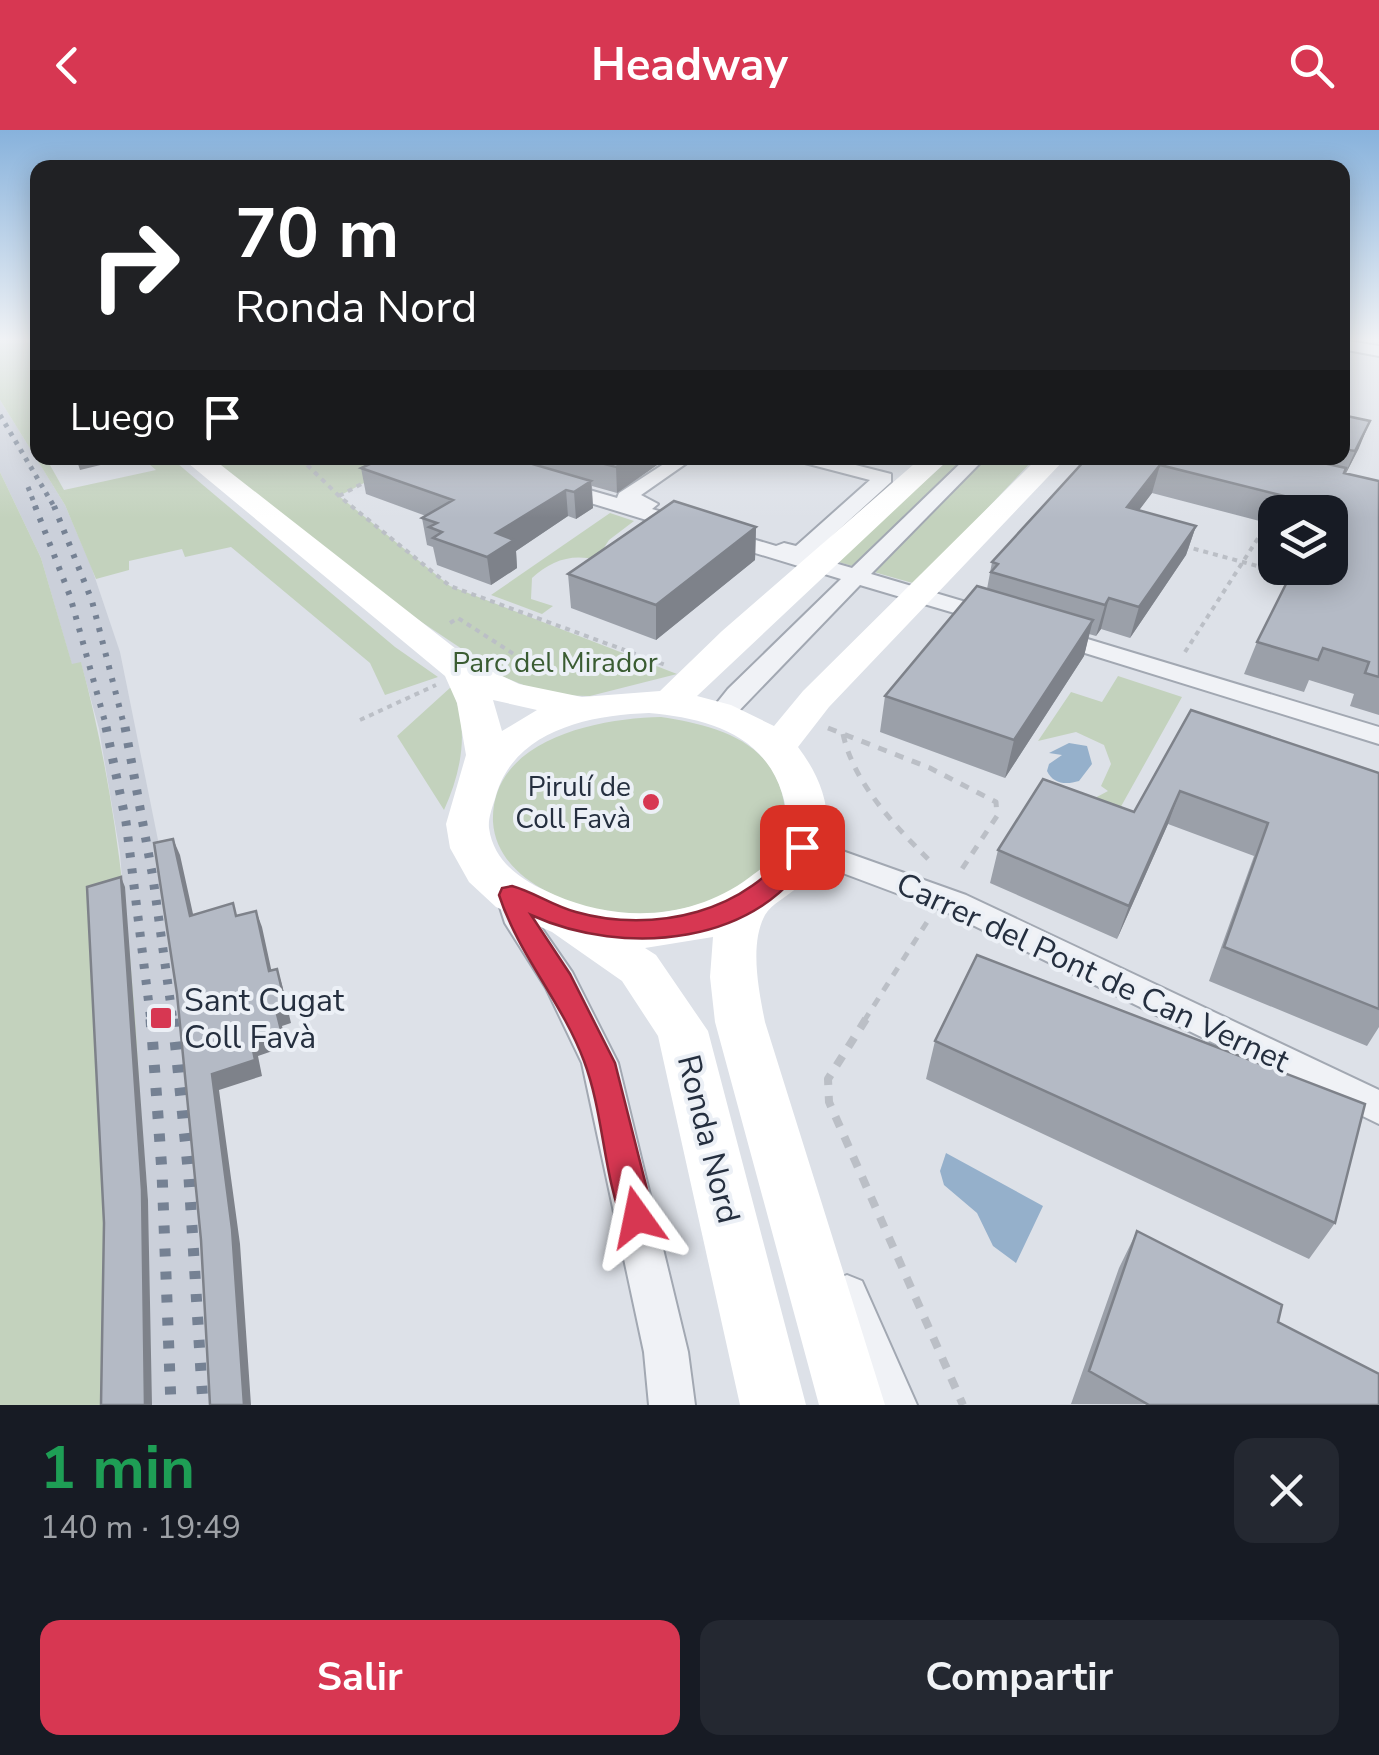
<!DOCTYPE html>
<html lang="es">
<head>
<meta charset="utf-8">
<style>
  :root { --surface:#171b24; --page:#242831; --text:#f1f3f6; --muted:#9ea1a6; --accent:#d73752 }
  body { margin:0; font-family:"Nunito Sans",sans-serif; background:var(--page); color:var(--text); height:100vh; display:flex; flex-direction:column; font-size:38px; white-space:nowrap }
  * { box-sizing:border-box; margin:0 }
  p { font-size:32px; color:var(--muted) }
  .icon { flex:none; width:55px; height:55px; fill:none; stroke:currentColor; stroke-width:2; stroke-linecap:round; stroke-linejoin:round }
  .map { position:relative; height:1275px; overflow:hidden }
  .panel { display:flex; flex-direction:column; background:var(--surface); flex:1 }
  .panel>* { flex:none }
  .banner { position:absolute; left:30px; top:30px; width:1320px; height:305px; border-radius:20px; box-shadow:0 5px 25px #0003; background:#202124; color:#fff; overflow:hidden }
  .tools { position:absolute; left:1258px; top:365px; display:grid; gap:20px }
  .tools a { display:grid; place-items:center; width:90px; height:90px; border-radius:20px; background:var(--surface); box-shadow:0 5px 25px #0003; font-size:50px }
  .pin { position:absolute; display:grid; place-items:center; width:85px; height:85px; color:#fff; margin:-42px; border-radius:20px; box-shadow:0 5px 15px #0006 }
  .me { position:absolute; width:110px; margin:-55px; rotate:348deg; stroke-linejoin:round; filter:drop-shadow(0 0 8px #0008) }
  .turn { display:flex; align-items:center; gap:35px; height:210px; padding:0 40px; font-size:45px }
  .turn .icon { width:130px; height:130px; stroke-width:2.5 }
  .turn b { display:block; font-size:70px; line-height:85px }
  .then { display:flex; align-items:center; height:95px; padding:0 40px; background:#0003; gap:20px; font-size:38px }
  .round { display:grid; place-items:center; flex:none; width:105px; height:105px; border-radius:20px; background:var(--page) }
  .headline { display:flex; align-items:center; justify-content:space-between; height:170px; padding:0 40px }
  h1 { font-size:60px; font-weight:700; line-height:75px; color:#1e9e55 }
  .button { display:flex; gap:20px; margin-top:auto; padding:20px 40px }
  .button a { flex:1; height:115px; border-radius:20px; background:var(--accent); color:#fff; font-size:40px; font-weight:700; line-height:115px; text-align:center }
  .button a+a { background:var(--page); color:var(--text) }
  header { display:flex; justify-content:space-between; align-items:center; height:130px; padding:0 40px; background:var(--accent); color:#fff; font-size:45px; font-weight:700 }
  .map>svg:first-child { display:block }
  .built { fill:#cbd0da }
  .green { fill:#c3d2bd }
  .water { fill:#95b0cb }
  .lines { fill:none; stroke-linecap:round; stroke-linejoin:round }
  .street-casing { stroke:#a2a8b2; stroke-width:4 }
  .path-far2 { stroke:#bbbfc6; stroke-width:4; stroke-dasharray:5 5; stroke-linecap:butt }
  .path-far1 { stroke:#bbbfc6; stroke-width:5; stroke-dasharray:9 9; stroke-linecap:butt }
  .path { stroke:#bbbfc6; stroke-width:8; stroke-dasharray:11 11; stroke-linecap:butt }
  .street { fill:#f0f2f6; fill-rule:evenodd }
  .secondary { fill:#fff; fill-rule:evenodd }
  .rail-far3 { stroke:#758193; stroke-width:5; stroke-dasharray:4 6; stroke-linecap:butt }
  .rail-far2 { stroke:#758193; stroke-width:6; stroke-dasharray:4 9; stroke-linecap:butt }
  .rail-far1 { stroke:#758193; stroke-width:9; stroke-dasharray:5 11; stroke-linecap:butt }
  .rail { stroke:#758193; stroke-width:11; stroke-dasharray:8 15; stroke-linecap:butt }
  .wall { fill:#9ba0a9 }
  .shaded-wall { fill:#7e828a }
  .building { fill:#b4bac5; stroke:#7e828a; stroke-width:2.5 }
  .route { fill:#d73752; stroke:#8c2435; stroke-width:2.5 }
  .poi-dot { fill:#d73752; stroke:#ecf0f6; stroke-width:4 }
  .labels { text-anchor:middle; stroke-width:8; stroke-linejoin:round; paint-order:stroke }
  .park-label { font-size:28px; fill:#3a5c32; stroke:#ecf0f6 }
  .poi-label { font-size:28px; fill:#252f3f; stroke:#ecf0f6; text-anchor:end }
  .near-street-label { font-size:32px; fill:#252f3f; stroke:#ecf0f6 }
  .near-poi-label { font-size:32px; fill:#252f3f; stroke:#ecf0f6; text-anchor:start }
</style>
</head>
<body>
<header><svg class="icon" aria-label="back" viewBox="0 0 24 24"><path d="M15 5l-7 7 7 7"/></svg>Headway<svg class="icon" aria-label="search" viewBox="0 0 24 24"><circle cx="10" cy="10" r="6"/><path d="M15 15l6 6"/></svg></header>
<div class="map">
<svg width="1379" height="1275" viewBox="0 0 1379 1275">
  <rect width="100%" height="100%" fill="#dde1e8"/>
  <!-- built -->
  <path class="built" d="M 0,270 L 65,375 L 91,436 L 120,522 L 158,710 L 184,880 L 218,1275 L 151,1275 L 148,1070 L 120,723 L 99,599 L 81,533 L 72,535 L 41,428 L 0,342 Z"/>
  <!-- green -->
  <path class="green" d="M 0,209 L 24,209 L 37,220 L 38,328 L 46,328 L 64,360 L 156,340 L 142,328 L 171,328 L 395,517 L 438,547 L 385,565 L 370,533 L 231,417 L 185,427 L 182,419 L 129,431 L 129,440 L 96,449 L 65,375 L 0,270 Z
    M 196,328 L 412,328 L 339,366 L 450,456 L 677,544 L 590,566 L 548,565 L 504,547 L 288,403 Z
    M 951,328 L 1035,328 L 916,454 L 835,431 Z
    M 0,342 L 41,428 L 72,534 L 81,532 C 114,654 127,776 136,901 C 144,1026 149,1150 151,1275 L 0,1275 Z
    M 610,383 L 634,391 L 609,410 L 596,430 C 572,423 550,431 532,448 L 531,469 L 553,476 L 542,484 L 491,465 Z
    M 1118,546 L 1182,567 L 1109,698 L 1095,668 L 1108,661 L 1101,656 L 1111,634 L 1104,615 L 1076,602 L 1038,611 L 1071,562 L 1102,572 Z
    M 451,557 C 470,598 462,640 444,680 L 397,606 Z
    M 661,587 C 706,594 761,606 779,654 C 814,749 692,790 617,784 C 592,782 567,773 546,761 C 519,747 495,724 493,692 C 490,609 599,588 661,587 Z"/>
  <!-- water -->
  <path class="water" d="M 1069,613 L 1087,616 L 1092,634 L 1079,651 C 1066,655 1053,654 1047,641 L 1049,634 L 1062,625 L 1049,623 Z
    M 946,1023 L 1043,1076 L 1016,1133 L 993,1116 L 977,1083 L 944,1055 L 940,1041 Z"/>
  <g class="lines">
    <!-- street casing -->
    <g class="street-casing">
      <path id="street" d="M 1342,210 L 1379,216 L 1379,226 L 1342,219 Z
        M 673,328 L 694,328 L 641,365 L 658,374 L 652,379 L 776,416 L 784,413 L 796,416 L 870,350 L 801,332 L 799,328 L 828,328 L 891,344 L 891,352 L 810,426 L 852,438 L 966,328 L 985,328 L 871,444 L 1003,483 L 1007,488 L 995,495 L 860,455 L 730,590 L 712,590 L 708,584 L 728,559 L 841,449 L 551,361 L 548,357 L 558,351 L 617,368 L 619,363 Z
        M 1051,498 L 1379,597 L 1379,614 L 1043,510 L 1039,505 L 1043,500 Z
        M 803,707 L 966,765 L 1379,960 L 1379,994 L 944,781 L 792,724 L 788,717 L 792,710 Z
        M 512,754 L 523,757 L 536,790 L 572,842 L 618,933 L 688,1222 L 695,1275 L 649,1275 L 644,1222 L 582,933 L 546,858 L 505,793 L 496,765 L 501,757 Z
        M 847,1145 L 862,1151 L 917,1275 L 871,1275 L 826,1166 L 832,1151 Z"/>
    </g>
    <!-- path-far2 -->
    <path class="path-far2" d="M 300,328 L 339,366 L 450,456 L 668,536
      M 339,366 L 367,351
      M 1184,416 L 1294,446
      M 450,493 L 458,488 L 540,541
      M 1185,522 L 1271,388
      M 360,590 L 436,555"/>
    <!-- path-far1 -->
    <path class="path-far1" d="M 828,598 L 930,638 L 996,672 L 997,686 L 958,745
      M 843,604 C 854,655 898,699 934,735
      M 286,871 L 303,865
      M 864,891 L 927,792"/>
    <!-- path -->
    <path class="path" d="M 866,889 L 828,949 L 829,972 L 963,1275"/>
    <!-- street -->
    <use href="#street" class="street"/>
    <!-- secondary -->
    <path class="secondary" d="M 182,328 L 212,328 L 474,533 L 519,554 L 582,567 L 660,561 L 722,501 L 921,328 L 950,328 L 697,566 L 731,575 L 774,596 L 803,561 L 1038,328 L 1066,328 L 829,577 L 798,617 C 831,660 842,714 800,755 C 790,765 771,774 765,785 C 749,814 759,862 765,892 L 885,1275 L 819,1275 L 715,892 L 710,847 L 713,807 L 645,818 L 656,825 L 708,901 L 806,1275 L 740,1275 L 658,906 L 622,851 L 552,802 L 496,777 L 469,752 L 450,718 L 446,694 L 466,625 L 457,573 L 445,546 ZM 493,570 L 537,580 L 502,601 ZM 649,583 C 705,588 763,603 782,663 C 788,681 789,705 778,722 C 772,732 759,740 750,747 C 693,790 619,793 555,765 C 524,752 494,734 489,698 C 488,689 492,678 495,669 C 512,601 588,585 649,583 Z"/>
    <!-- rail-far3 -->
    <path class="rail-far3" d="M 0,285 L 55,378
      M 28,357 L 36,378"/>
    <!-- rail-far2 -->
    <path class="rail-far2" d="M 35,376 L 70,466 L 107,599
      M 54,376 L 92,471 L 125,599"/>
    <!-- rail-far1 -->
    <path class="rail-far1" d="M 106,597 L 126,692 L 151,891
      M 125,597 L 153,748 L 173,891"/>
    <!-- rail -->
    <path class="rail" d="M 151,889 L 162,1042 L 171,1275
      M 173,889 L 189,1048 L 203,1275"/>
  </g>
  <!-- wall -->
  <path class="wall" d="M 1342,285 L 1359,318 L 1346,343 L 1379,351 L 1379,585 L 1350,576 L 1354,564 L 1309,550 L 1304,562 L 1244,544 L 1257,512 L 1330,382 L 1275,382 L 1275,395 L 1152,363 L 1139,380 L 1196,396 L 1186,425 L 1130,508 L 1101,499 L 1096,506 L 1089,504 L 1084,526 L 1005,648 L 880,602 L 885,566 L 987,459 L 992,432 L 1087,328 L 1342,328 Z
    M 383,328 L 667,328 L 617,363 L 592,356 L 593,378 L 576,389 L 568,386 L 516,421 L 517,438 L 491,455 L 437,435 L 433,417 L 427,415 L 422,388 L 426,386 L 366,364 L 361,338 Z
    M 756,397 L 755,430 L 656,510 L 571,478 L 568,444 Z
    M 1191,580 L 1379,643 L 1379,897 L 1367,916 L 1209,851 L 1254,726 L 1168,694 L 1117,809 L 990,753 L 998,720 L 1134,682 Z
    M 935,911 L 1335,1093 L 1309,1129 L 926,949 Z
    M 1137,1101 L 1278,1192 L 1379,1275 L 1071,1274 L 1119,1138 Z"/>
  <!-- shaded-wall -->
  <path class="shaded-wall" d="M 1370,291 L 1359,318 L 1343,349 L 1355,321 Z
    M 76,328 L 112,328 L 113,332 L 80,340 Z
    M 519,328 L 533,328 L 534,340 L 521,347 Z
    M 630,328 L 667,328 L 617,363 L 616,337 Z
    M 1160,335 L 1152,363 L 1119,407 L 1127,377 Z
    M 591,351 L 593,378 L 576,389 L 574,362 Z
    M 566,360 L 568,386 L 516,421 L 517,438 L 491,455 L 487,427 L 496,403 Z
    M 1196,396 L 1186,425 L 1130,508 L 1139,477 Z
    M 756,397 L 755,430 L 656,510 L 656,475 Z
    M 1109,468 L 1101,499 L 1096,506 L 1105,475 Z
    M 1093,490 L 1084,526 L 1005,648 L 1014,610 Z
    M 1180,661 L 1168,694 L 1117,809 L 1129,776 Z
    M 173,709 L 180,725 L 197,802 L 190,786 Z
    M 121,747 L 125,757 L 148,1070 L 152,1275 L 145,1275 Z
    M 256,781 L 262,797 L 275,857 L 269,841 Z
    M 277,839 L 282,855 L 291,893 L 282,896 L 287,916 L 258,926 L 262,946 L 219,960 L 240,1114 L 251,1275 L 244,1275 L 212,944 L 251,910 L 276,880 Z"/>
  <!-- building -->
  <path class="building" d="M 1342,285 L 1370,291 L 1355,321 L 1342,319 Z
    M 383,328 L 521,328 L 522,331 L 591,351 L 574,362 L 566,360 L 496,403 L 514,410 L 487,427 L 433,408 L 442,402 L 429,397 L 437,393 L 422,388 L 453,370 L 361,338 Z
    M 581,328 L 630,328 L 616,337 Z
    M 1087,328 L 1300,328 L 1346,338 L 1344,343 L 1379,351 L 1379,547 L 1365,543 L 1369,532 L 1323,518 L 1318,530 L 1257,512 L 1294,438 L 1330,438 L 1330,382 L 1289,382 L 1292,368 L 1160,335 L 1127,377 L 1196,396 L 1139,477 L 1109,468 L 1105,475 L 991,442 L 998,434 L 992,432 Z
    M 674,371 L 756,397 L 656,475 L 568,444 Z
    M 977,456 L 1093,490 L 1014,610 L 885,566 Z
    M 1191,580 L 1379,643 L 1379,879 L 1224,817 L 1268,693 L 1180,661 L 1129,776 L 998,720 L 1043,649 L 1134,682 Z
    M 173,709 L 190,786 L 233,773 L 236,786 L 256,781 L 269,841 L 277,839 L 286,877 L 276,880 L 281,900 L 251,910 L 255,930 L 212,944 L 232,1099 L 244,1275 L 210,1275 L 201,1110 L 177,864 L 154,713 Z
    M 121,747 L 142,1060 L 145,1275 L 101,1275 L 104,1093 L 87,757 Z
    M 977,825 L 1365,974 L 1335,1093 L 935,911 Z
    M 1137,1101 L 1282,1175 L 1278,1192 L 1379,1244 L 1379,1275 L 1149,1275 L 1089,1241 Z"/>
  <!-- sky -->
  <linearGradient id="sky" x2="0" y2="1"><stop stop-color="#87b2dc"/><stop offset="0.54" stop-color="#f0f2f5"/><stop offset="1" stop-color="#f0f2f5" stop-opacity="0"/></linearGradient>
  <rect width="1379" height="388" fill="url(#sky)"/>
  <!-- route -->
  <path class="route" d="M 802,708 L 815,717 C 764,817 623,827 531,785 L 570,844 L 615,933 L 654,1087 L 649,1098 L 637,1103 L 625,1098 C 603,1046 604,984 584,931 C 562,872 518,824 499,765 L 502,758 L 512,756 C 534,762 553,776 576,782 C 652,804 751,783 794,711 Z"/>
  <!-- markers -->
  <g class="poi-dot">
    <circle cx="651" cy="672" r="10"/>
    <rect x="149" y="876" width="24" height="24" rx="5"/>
  </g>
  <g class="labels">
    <!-- park labels -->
    <g class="park-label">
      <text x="555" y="542">Parc del Mirador</text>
    </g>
    <!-- poi labels -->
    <g class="poi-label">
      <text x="631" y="666">Pirulí de<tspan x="631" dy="32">Coll Favà</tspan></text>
    </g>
    <!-- near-street labels -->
    <g class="near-street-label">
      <text transform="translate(1093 842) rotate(25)" y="11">Carrer del Pont de Can Vernet</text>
      <text transform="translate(709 1009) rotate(76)" y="11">Ronda Nord</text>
    </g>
    <!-- near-poi labels -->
    <g class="near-poi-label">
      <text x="184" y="881">Sant Cugat<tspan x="184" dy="37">Coll Favà</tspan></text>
    </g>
  </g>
</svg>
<div class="tools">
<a><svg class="icon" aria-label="layers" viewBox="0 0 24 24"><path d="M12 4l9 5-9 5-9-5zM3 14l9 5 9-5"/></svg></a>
</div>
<div class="pin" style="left:802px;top:717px;background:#d93025"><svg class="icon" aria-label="arrive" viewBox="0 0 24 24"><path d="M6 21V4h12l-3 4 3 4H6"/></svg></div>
<svg class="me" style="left:637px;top:1087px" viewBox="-20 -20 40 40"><path d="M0-17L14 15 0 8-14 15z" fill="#d73752" stroke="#fff" stroke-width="4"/></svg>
<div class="banner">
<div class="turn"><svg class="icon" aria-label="right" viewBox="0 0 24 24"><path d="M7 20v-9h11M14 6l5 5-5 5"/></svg><div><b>70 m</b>Ronda Nord</div></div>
<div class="then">Luego<svg class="icon" aria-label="arrive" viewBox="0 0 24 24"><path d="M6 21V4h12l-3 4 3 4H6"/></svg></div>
</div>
</div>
<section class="panel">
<div class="headline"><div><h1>1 min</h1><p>140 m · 19:49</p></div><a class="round"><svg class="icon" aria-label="close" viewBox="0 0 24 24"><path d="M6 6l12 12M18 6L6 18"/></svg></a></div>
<div class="button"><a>Salir</a><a>Compartir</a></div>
</section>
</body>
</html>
